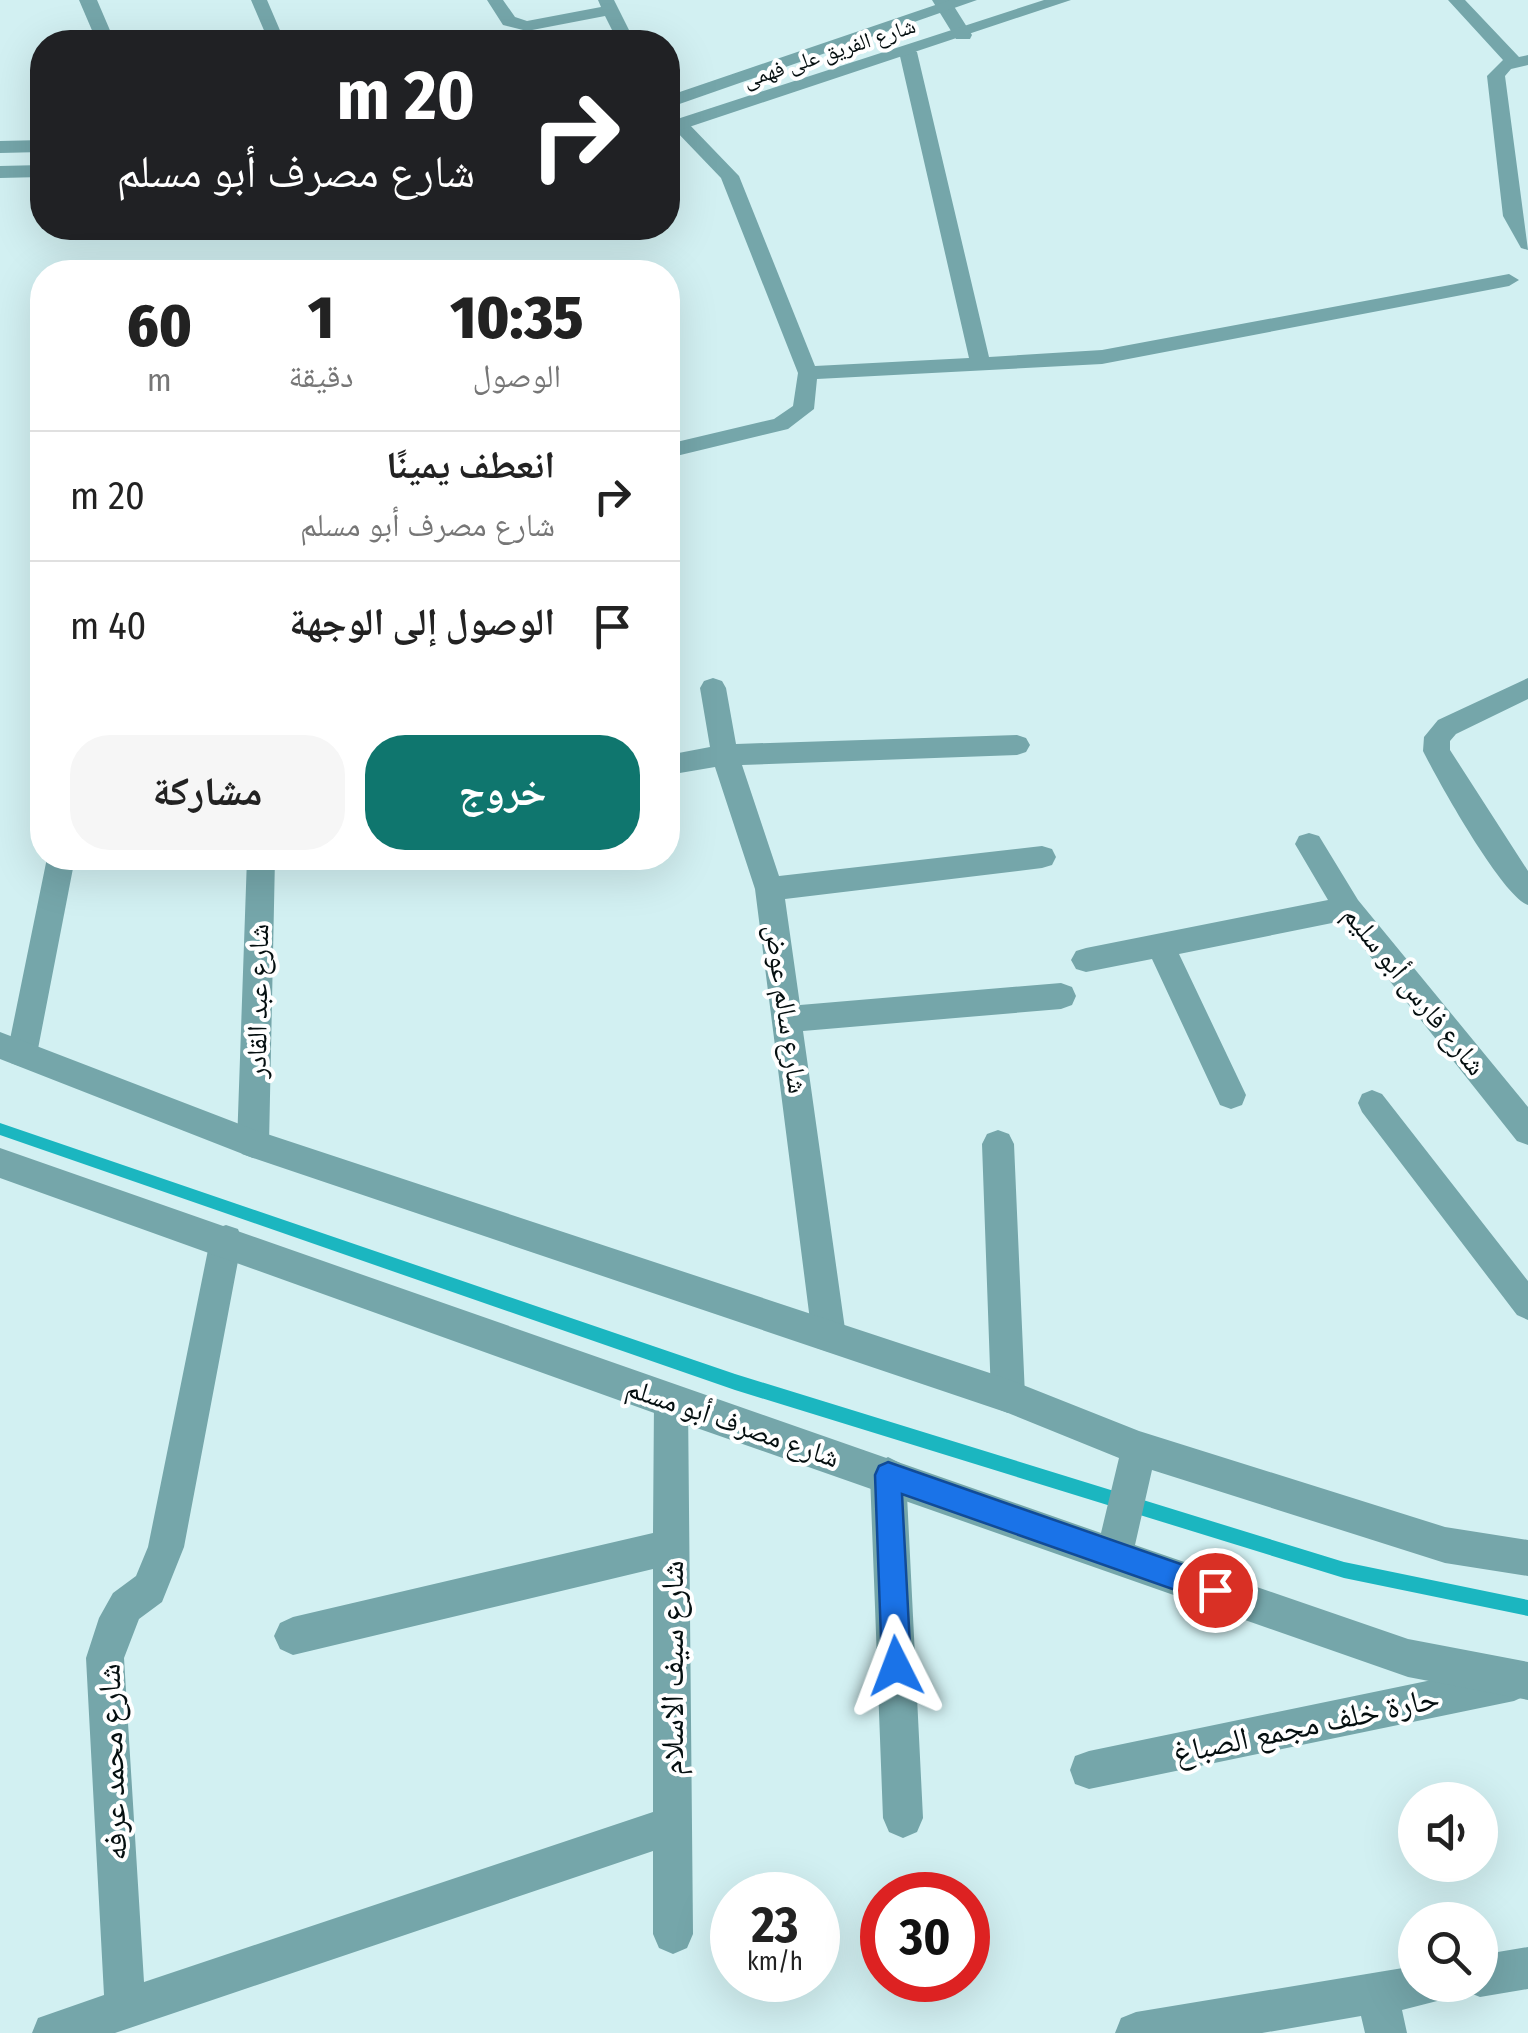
<!DOCTYPE html>
<html lang="ar">
<head>
<meta charset="utf-8">
<style>
  :root { --surface:#fff; --page:#f6f6f6; --text:#222; --muted:#767676; --line:#e0e0e0; --accent:#0f766e }
  body { margin:0; font-family:"Fira Sans Condensed","Noto Naskh Arabic",sans-serif; background:var(--page); color:var(--text); direction:rtl; height:100vh; display:flex; flex-direction:column; font-size:38px; white-space:nowrap }
  * { box-sizing:border-box; margin:0 }
  p { font-size:32px; color:var(--muted) }
  .icon { flex:none; width:55px; height:55px; fill:none; stroke:currentColor; stroke-width:2; stroke-linecap:round; stroke-linejoin:round }
  .map { position:relative; flex:1; overflow:hidden; direction:ltr }
  .side { position:absolute; left:30px; top:260px; width:650px; height:610px; display:flex; flex-direction:column; background:var(--surface); border-radius:40px; box-shadow:0 10px 40px #0002; direction:rtl }
  .side>* { flex:none }
  .top-card { position:absolute; left:30px; top:30px; width:650px; height:210px; border-radius:40px; box-shadow:0 10px 40px #0002; direction:rtl; background:#202124; color:#fff; overflow:hidden }
  .controls { position:absolute; left:1398px; top:1782px; display:grid; gap:20px }
  .controls a { display:grid; place-items:center; width:100px; height:100px; border-radius:50%; background:var(--surface); box-shadow:0 10px 40px #0002; font-size:50px }
  .speed { position:absolute; left:710px; top:1872px; display:flex; gap:20px; font-size:50px; font-weight:700; text-align:center }
  .speed>* { display:grid; place-content:center; width:130px; height:130px; border-radius:50%; background:var(--surface); box-shadow:0 10px 40px #0002; line-height:1 }
  .speed small { font-size:25px; font-weight:400 }
  .speed .limit { border:15px solid #d22; background:#fff; color:#111 }
  .pin { position:absolute; display:grid; place-items:center; width:85px; height:85px; color:#fff; margin:-42px; border:5px solid #fff; border-radius:50%; box-shadow:0 2px 10px #0007 }
  .me { position:absolute; width:110px; margin:-55px; rotate:357deg; stroke-linejoin:round; filter:drop-shadow(0 0 8px #0008) }
  .turn { display:flex; align-items:center; gap:35px; height:210px; padding:0 40px; font-size:45px }
  .turn .icon { width:130px; height:130px; stroke-width:2.5 }
  .turn b { display:block; font-size:70px; line-height:85px }
  .eta { display:flex; justify-content:space-evenly; align-items:center; height:170px; text-align:center }
  .eta b { font-size:60px; font-weight:800; line-height:70px }
  .action { display:flex; gap:20px; margin-top:auto; padding:20px 40px }
  .action a { flex:1; height:115px; border-radius:40px; background:var(--accent); color:#fff; font-size:40px; font-weight:800; line-height:115px; text-align:center }
  .action a+a { background:var(--page); color:var(--text) }
  ul { padding:0; list-style:none }
  li { display:flex; align-items:center; gap:30px; height:130px; padding:0 40px; border-top:2px solid var(--line) }
  li div { flex:1 }
  li b { display:block; font-size:38px }
  li em { font-style:normal }
  .map>svg:first-child { display:block }
  .lines { fill:none; stroke-linecap:round; stroke-linejoin:round }
  .stream { fill:#1bb6c0; fill-rule:evenodd }
  .service { fill:#75a6aa; fill-rule:evenodd }
  .minor { fill:#75a6aa; fill-rule:evenodd }
  .tertiary { fill:#75a6aa; fill-rule:evenodd }
  .route { fill:#1a73e8; stroke:#114b97; stroke-width:2.5 }
  .labels { text-anchor:middle; stroke-width:8; stroke-linejoin:round; paint-order:stroke }
  .far-street-label { font-size:22px; fill:#050f10; stroke:#fff }
  .street-label { font-size:28px; fill:#050f10; stroke:#fff }
  .near-street-label { font-size:32px; fill:#050f10; stroke:#fff }
</style>
</head>
<body>
<div class="map">
<svg width="1528" height="2033" viewBox="0 0 1528 2033">
  <rect width="100%" height="100%" fill="#d2f0f2"/>
  <g class="lines">
    <!-- stream -->
    <path class="stream" d="M 0,1123 L 735,1374 L 1344,1562 L 1528,1600 L 1528,1616 L 1344,1578 L 735,1390 L 0,1135 Z"/>
    <!-- service -->
    <path class="service" d="M 251,0 L 267,0 L 285,42 L 269,42 Z
      M 487,0 L 503,0 L 515,17 L 527,21 L 601,7 L 598,0 L 614,0 L 635,42 L 618,42 L 605,16 L 527,31 L 503,25 Z
      M 1448,0 L 1465,0 L 1519,57 L 1528,55 L 1528,65 L 1511,69 L 1505,76 L 1528,250 L 1521,248 L 1503,216 L 1487,76 L 1503,60 Z
      M 908,47 L 917,52 L 989,357 L 1102,350 L 1509,274 L 1519,280 L 1509,286 L 1102,364 L 817,379 L 814,409 L 788,429 L 668,458 L 668,444 L 774,419 L 793,406 L 798,373 L 721,178 L 674,129 L 674,121 L 686,121 L 739,176 L 815,366 L 969,358 L 899,52 Z
      M 1372,1090 L 1382,1094 L 1528,1281 L 1528,1320 L 1517,1315 L 1362,1112 L 1358,1103 L 1362,1094 Z"/>
    <!-- minor -->
    <path class="minor" d="M 79,0 L 97,0 L 115,42 L 97,42 Z
      M 932,0 L 950,0 L 972,35 L 970,39 L 956,39 Z
      M 713,678 L 722,681 L 726,688 L 736,744 L 1017,735 L 1026,738 L 1030,745 L 1026,752 L 1017,755 L 742,765 L 779,876 L 1042,846 L 1052,849 L 1056,857 L 1052,865 L 1042,868 L 785,899 L 800,1005 L 1061,983 L 1072,987 L 1076,996 L 1072,1005 L 1061,1009 L 803,1031 L 846,1336 L 841,1348 L 829,1352 L 817,1348 L 812,1336 L 755,889 L 715,767 L 668,775 L 668,755 L 710,747 L 700,688 L 704,681 Z
      M 1528,678 L 1528,699 L 1456,734 L 1450,741 L 1450,750 L 1528,871 L 1528,905 C 1502,896 1438,781 1423,751 L 1424,737 L 1438,720 Z
      M 1309,833 L 1319,836 L 1358,900 L 1528,1107 L 1528,1145 L 1517,1141 L 1342,921 L 1179,954 L 1246,1095 L 1242,1105 L 1231,1109 L 1220,1105 L 1152,959 L 1086,972 L 1076,969 L 1071,960 L 1076,951 L 1086,948 L 1328,900 L 1295,844 L 1299,836 Z
      M 47,858 L 75,858 L 37,1054 L 33,1063 L 22,1067 L 11,1063 L 7,1054 Z
      M 247,858 L 275,858 L 269,1144 L 264,1154 L 253,1158 L 242,1154 L 237,1144 Z
      M 998,1130 L 1009,1134 L 1014,1144 L 1025,1396 L 1020,1408 L 1008,1413 L 996,1408 L 991,1396 L 982,1144 L 987,1134 Z
      M 226,1225 L 238,1229 L 242,1240 L 184,1547 L 162,1602 L 139,1619 L 124,1658 L 144,1982 L 653,1812 L 653,1569 L 293,1655 L 280,1649 L 274,1636 L 280,1623 L 293,1617 L 653,1533 L 654,1402 L 659,1390 L 671,1385 L 683,1390 L 688,1402 L 693,1934 L 687,1948 L 673,1954 L 659,1948 L 653,1934 L 653,1851 L 115,2033 L 32,2033 L 38,2018 L 104,1995 L 86,1658 L 99,1618 L 113,1593 L 136,1576 L 148,1547 L 210,1240 L 214,1229 Z
      M 888,1457 L 900,1463 L 906,1475 L 923,1818 L 917,1832 L 903,1838 L 889,1832 L 883,1818 L 870,1475 L 876,1463 Z
      M 1514,1663 L 1528,1670 L 1527,1695 L 1514,1701 L 1089,1789 L 1075,1784 L 1070,1770 L 1075,1756 L 1089,1751 Z
      M 1528,1947 L 1528,1989 L 1480,1997 L 1465,1991 L 1463,1985 L 1480,1985 L 1480,1955 Z
      M 1415,1966 L 1415,1985 L 1447,1985 L 1441,2000 L 1402,2010 L 1407,2033 L 1365,2033 L 1361,2016 L 1262,2033 L 1115,2033 L 1121,2018 L 1136,2012 Z"/>
    <!-- tertiary -->
    <path class="tertiary" d="M 950,0 L 977,0 L 668,108 L 668,96 Z
      M 1044,0 L 1071,0 L 668,134 L 668,122 Z
      M 42,140 L 42,152 L 0,153 L 0,141 Z
      M 42,165 L 42,177 L 0,178 L 0,166 Z
      M 0,1032 L 255,1130 L 1008,1379 L 1139,1431 L 1445,1527 L 1528,1540 L 1528,1576 L 1445,1563 L 1152,1470 L 1135,1545 L 1408,1639 L 1528,1662 L 1528,1700 L 1408,1677 L 671,1419 L 0,1178 L 0,1148 L 1101,1533 L 1119,1458 L 1008,1413 L 253,1158 L 0,1059 Z"/>
  </g>
  <!-- route -->
  <path class="route" d="M 888,1462 L 1215,1576 L 1225,1580 L 1229,1590 L 1225,1600 L 1215,1604 L 902,1494 L 911,1666 L 907,1676 L 896,1680 L 886,1676 L 882,1666 L 875,1475 L 879,1466 Z"/>
  <g class="labels">
    <!-- far-street labels -->
    <g class="far-street-label">
      <text transform="translate(829 52) rotate(-18)" y="8">شارع الفريق على فهمى</text>
    </g>
    <!-- street labels -->
    <g class="street-label">
      <text transform="translate(1415 990) rotate(51)" y="10">شارع فارس أبو سليم</text>
      <text transform="translate(257 1001) rotate(-89)" y="10">شارع عبد القادر</text>
      <text transform="translate(787 1009) rotate(82)" y="10">شارع سالم عوض</text>
      <text transform="translate(733 1422) rotate(19)" y="10">شارع مصرف أبو مسلم</text>
    </g>
    <!-- near-street labels -->
    <g class="near-street-label">
      <text transform="translate(672 1668) rotate(-90)" y="11">شارع سيف الاسلام</text>
      <text transform="translate(1306 1725) rotate(-12)" y="11">حارة خلف مجمع الصباغ</text>
      <text transform="translate(112 1762) rotate(-92)" y="11">شارع محمد عرفه</text>
    </g>
  </g>
</svg>
<div class="controls">
<a><svg class="icon" aria-label="sound" viewBox="0 0 24 24"><path d="M4 9h4l5-4v14l-5-4H4zM17 9q2 3 0 6"/></svg></a>
<a><svg class="icon" aria-label="search" viewBox="0 0 24 24"><circle cx="10" cy="10" r="6"/><path d="M15 15l6 6"/></svg></a>
</div>
<div class="speed"><div>23<small>km/h</small></div><div class="limit">30</div></div>
<div class="pin" style="left:1215px;top:1590px;background:#d93025"><svg class="icon" aria-label="arrive" viewBox="0 0 24 24"><path d="M6 21V4h12l-3 4 3 4H6"/></svg></div>
<svg class="me" style="left:896px;top:1666px" viewBox="-20 -20 40 40"><path d="M0-17L14 15 0 8-14 15z" fill="#1a73e8" stroke="#fff" stroke-width="4"/></svg>
<div class="top-card">
<div class="turn"><svg class="icon" aria-label="right" viewBox="0 0 24 24"><path d="M7 20v-9h11M14 6l5 5-5 5"/></svg><div><b>20 m</b>شارع مصرف أبو مسلم</div></div>
</div>
<section class="side">
<div class="eta">
<div><b>10:35</b><p>الوصول</p></div>
<div><b>1</b><p>دقيقة</p></div>
<div><b>60</b><p>m</p></div>
</div>
<ul>
<li><svg class="icon" aria-label="right" viewBox="0 0 24 24"><path d="M7 20v-9h11M14 6l5 5-5 5"/></svg><div><b>انعطف يمينًا</b><p>شارع مصرف أبو مسلم</p></div><em>20 m</em></li>
<li><svg class="icon" aria-label="arrive" viewBox="0 0 24 24"><path d="M6 21V4h12l-3 4 3 4H6"/></svg><div><b>الوصول إلى الوجهة</b></div><em>40 m</em></li>
</ul>
<div class="action"><a>خروج</a><a>مشاركة</a></div>
</section>
</div>
</body>
</html>
